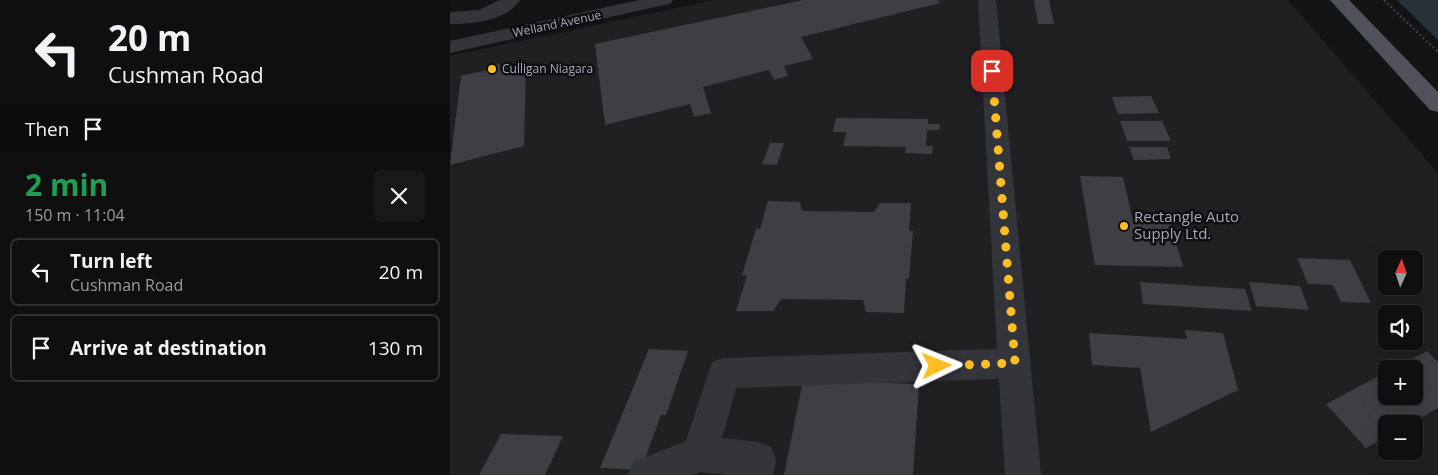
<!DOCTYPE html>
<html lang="en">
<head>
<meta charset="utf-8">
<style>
  :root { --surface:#0f0f10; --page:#181819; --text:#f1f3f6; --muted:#9b9c9f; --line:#2f2f30 }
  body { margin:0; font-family:"Open Sans",sans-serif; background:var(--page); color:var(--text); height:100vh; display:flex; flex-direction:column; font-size:19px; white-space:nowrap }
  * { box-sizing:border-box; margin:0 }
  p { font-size:16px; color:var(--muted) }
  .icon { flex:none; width:28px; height:28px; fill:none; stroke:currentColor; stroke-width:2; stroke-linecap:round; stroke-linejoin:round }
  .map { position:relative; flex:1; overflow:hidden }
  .sheet { display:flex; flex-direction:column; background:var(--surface); width:450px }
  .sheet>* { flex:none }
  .hud { background:#0f0f10; color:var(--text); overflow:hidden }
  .needle { width:32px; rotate:3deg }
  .fabs { position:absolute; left:928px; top:250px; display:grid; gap:10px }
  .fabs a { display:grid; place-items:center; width:45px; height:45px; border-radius:8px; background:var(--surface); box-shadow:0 5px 20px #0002,0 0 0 1px var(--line); font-size:25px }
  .pin { position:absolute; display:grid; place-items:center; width:42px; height:42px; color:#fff; margin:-21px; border-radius:10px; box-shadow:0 2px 8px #0006 }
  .me { position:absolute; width:55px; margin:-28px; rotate:88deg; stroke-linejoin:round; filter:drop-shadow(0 0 4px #0008) }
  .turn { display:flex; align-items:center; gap:18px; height:105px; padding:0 25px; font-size:22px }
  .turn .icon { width:65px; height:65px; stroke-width:2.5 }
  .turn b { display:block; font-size:35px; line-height:42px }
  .then { display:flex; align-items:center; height:48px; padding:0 25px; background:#0003; gap:10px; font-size:19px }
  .round { display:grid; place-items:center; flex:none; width:52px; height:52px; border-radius:8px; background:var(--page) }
  .summary { display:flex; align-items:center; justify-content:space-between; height:85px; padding:0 25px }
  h1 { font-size:30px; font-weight:700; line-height:38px; color:#1e9e55 }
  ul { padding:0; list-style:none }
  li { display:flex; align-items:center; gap:15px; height:68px; margin:0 10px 8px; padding:0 15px; border:2px solid var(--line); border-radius:8px }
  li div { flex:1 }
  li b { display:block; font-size:19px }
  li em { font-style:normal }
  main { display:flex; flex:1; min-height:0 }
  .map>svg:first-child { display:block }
  .built { fill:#202023; fill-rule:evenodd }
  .water { fill:#29323b }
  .building { fill:#3e3e44 }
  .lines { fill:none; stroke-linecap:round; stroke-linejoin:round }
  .path { stroke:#3a3c42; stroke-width:2.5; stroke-dasharray:2 2.5; stroke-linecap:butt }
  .minor { fill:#34353b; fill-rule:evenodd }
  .major { fill:#50525b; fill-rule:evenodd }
  .route { stroke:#ffbe23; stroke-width:9; stroke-dasharray:0 16.2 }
  .poi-dot { fill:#ffbe23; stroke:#0f0f11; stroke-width:2 }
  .labels { text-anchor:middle; stroke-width:5; stroke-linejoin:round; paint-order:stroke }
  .far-street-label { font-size:12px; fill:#a4a9b8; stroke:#0f0f11 }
  .far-poi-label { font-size:12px; fill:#a4a9b8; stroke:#0f0f11; text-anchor:start }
  .poi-label { font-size:15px; fill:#a4a9b8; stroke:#0f0f11; text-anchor:start }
</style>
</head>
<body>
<main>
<section class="sheet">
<div class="hud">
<div class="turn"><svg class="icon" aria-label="left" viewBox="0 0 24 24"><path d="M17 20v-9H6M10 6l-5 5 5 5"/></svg><div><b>20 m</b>Cushman Road</div></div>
<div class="then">Then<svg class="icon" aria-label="arrive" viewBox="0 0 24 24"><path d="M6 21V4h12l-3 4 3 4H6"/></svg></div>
</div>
<div class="summary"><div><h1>2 min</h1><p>150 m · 11:04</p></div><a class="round"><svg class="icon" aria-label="close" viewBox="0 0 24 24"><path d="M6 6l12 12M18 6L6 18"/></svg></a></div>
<ul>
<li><svg class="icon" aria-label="left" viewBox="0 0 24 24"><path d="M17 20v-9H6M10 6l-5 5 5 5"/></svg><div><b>Turn left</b><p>Cushman Road</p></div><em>20 m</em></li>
<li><svg class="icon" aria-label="arrive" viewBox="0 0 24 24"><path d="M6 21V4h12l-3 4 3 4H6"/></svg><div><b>Arrive at destination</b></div><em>130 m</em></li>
</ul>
</section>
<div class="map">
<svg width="988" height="475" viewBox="0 0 988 475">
  <rect width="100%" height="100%" fill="#141416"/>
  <!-- built -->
  <path class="built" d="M 264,0 L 838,0 L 988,173 L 988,475 L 0,475 L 0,56 ZM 936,259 L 964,259 L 964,286 L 936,286 ZM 936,314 L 964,314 L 964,341 L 936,341 ZM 936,369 L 964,369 L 964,396 L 936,396 ZM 936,424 L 964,424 L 964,451 L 936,451 Z"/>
  <!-- water -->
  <path class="water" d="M 947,0 L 988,0 L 988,40 Z"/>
  <!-- building -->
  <path class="building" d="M 353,0 L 487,0 L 490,3 L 351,37 L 363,59 L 334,66 L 338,76 L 324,80 L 319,70 L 253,87 L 261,113 L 244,117 L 240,104 L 155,125 L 145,44 Z
    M 584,0 L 599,0 L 604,24 L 588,24 Z
    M 76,62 L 74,146 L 0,165 L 11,76 L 38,70 L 39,66 L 50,64 L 50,68 Z
    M 701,96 L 709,113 L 668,114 L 662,97 Z
    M 386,118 L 478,119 L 478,124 L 490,124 L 489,130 L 477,130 L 476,146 L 483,146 L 482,154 L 455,153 L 456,147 L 393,146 L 396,132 L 383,132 Z
    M 670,121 L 712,121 L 721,141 L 677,141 Z
    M 320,143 L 334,143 L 327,165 L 312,164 Z
    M 679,147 L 717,147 L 721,159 L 684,160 Z
    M 630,176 L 673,177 L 683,221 L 720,222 L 733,267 L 645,265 Z
    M 318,201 L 350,202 L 352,211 L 424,212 L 430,203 L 461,203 L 459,231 L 463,231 L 459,279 L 456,279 L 454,313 L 416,312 L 413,300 L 331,299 L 323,311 L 286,311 L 297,276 L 292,275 L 306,229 L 310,229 Z
    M 847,258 L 900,260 L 921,303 L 891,302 L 883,285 L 858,284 Z
    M 690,282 L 795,289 L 802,311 L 693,304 Z
    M 799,282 L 850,286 L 859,310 L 806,306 Z
    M 735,330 L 773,333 L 788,390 L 701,432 L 690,368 L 642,365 L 639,333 L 737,339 Z
    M 199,349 L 238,351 L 216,415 L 211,415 L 191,470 L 150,468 Z
    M 977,351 L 988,362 L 988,408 L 960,424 L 936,424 L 936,437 L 916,448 L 876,404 L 936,372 L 936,396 L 964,396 L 964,369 L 943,369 Z
    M 353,380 L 469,384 L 463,475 L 334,475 Z
    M 51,434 L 113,436 L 95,475 L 29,475 Z"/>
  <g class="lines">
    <!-- path -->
    <path class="path" d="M 934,0 L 988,52"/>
    <!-- minor -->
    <path class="minor" d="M 50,0 L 70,0 C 56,21 23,24 0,24 L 0,12 L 29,10 Z
      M 189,0 L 223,0 L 220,4 L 214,5 L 0,53 L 0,41 Z
      M 528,0 L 546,0 L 591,475 L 555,475 L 549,379 L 286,388 L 272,438 L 308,442 L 321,447 L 326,460 L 323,475 L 278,475 L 250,472 L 242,475 L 178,475 L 183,462 L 236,441 L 262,362 L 274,358 L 547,349 Z"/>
    <!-- major -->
    <path class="major" d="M 880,0 L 899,0 L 988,92 L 988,112 L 980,110 Z"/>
  </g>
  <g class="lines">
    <!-- route -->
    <path class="route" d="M 487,366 L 565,363 L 542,71"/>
  </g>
  <!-- markers -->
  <g class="poi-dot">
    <circle cx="42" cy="69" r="5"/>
    <circle cx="674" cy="226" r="5"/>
  </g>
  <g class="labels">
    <!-- far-street labels -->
    <g class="far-street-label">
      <text transform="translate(107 24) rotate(-12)" y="4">Welland Avenue</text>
    </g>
    <!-- far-poi labels -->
    <g class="far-poi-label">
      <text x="52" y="73">Culligan Niagara</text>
    </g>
    <!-- poi labels -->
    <g class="poi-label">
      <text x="684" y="222">Rectangle Auto<tspan x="684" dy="17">Supply Ltd.</tspan></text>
    </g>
  </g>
</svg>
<div class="fabs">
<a><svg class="needle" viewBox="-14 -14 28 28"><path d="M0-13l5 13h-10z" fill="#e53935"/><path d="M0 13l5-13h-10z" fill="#9b9c9f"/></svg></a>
<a><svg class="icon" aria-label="sound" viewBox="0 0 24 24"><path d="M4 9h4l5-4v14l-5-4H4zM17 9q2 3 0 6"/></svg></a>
<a>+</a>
<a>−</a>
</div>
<div class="pin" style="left:542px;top:71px;background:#d93025"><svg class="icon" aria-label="arrive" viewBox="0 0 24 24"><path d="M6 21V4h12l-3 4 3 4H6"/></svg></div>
<svg class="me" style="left:487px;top:366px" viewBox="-20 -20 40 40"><path d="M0-17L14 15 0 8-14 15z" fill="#ffbe23" stroke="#fff" stroke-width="4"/></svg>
</div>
</main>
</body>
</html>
